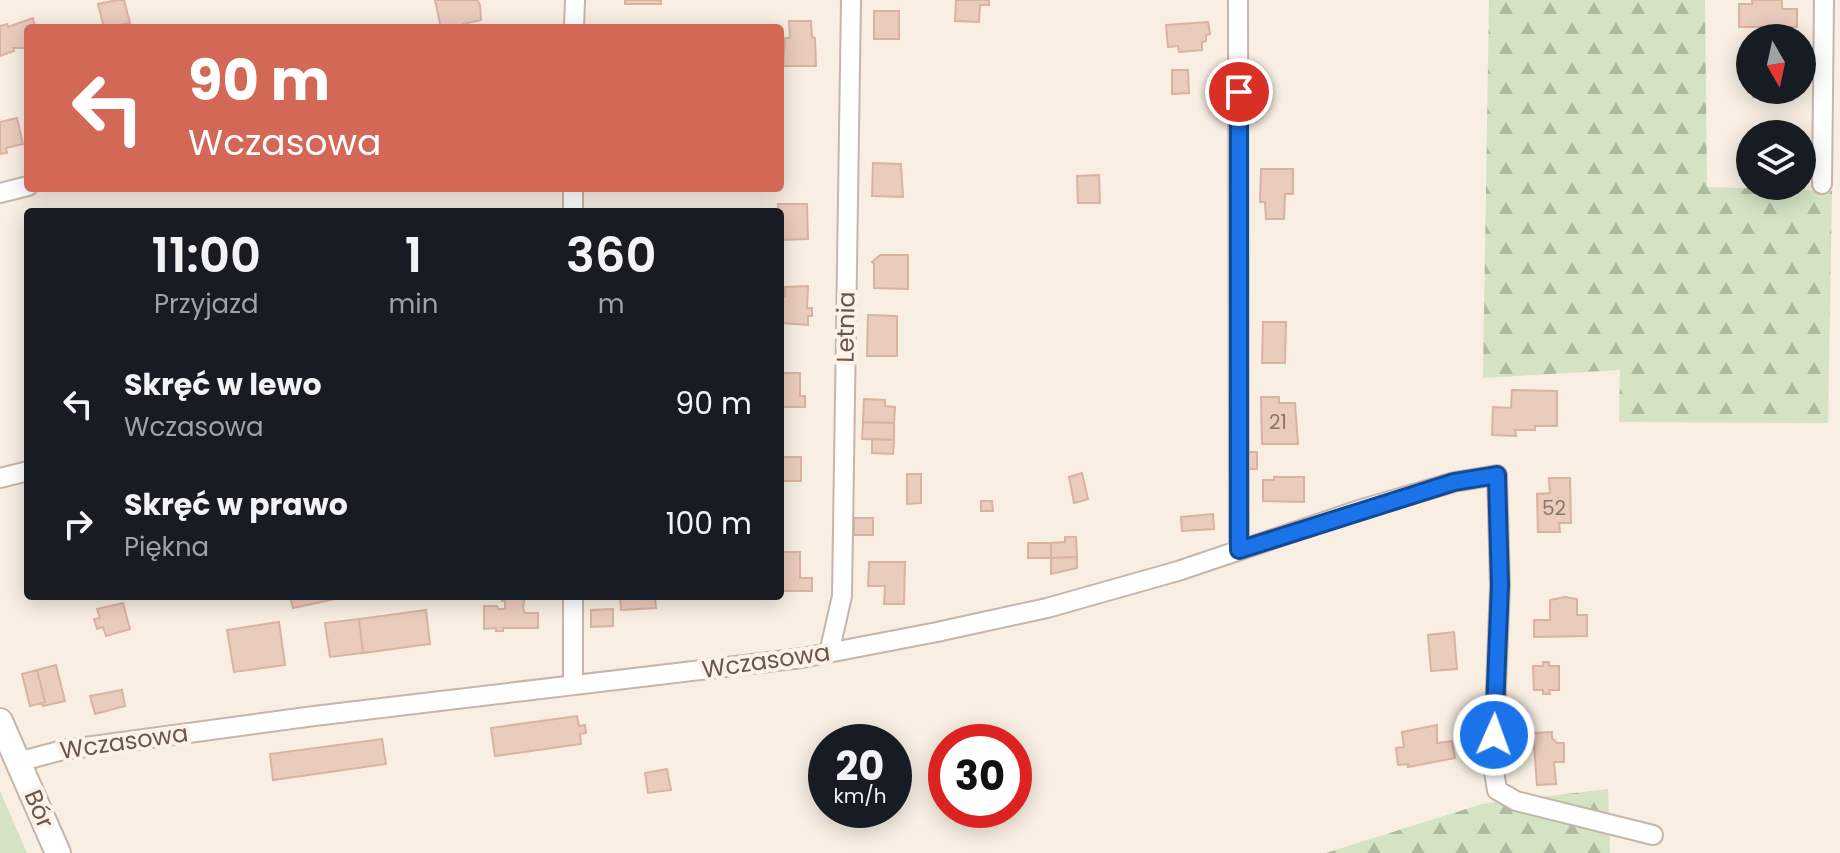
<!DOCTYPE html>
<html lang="pl">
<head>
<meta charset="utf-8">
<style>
  :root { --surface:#171b24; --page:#20242c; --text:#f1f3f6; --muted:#9ea1a6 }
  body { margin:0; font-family:Poppins,sans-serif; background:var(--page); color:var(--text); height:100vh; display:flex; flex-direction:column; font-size:30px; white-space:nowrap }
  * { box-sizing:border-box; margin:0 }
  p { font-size:26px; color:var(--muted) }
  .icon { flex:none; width:44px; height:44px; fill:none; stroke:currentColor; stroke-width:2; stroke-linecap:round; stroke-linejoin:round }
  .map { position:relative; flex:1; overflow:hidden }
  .drawer { position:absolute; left:24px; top:208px; width:760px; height:392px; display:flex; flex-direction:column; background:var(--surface); border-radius:8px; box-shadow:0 4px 20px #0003 }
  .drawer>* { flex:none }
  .banner { position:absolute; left:24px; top:24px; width:760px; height:168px; border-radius:8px; box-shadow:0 4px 20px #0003; background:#d36857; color:#fff; overflow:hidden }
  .needle { width:52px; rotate:171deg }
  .tools { position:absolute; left:1736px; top:24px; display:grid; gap:16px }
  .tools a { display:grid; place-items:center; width:80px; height:80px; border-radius:50%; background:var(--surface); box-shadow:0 4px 20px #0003; font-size:40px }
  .speed { position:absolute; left:808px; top:724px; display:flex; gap:16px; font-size:40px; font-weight:700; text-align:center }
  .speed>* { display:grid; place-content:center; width:104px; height:104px; border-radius:50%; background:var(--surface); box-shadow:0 4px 20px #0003; line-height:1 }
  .speed small { font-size:20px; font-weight:400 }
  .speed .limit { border:12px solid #d22; background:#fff; color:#111 }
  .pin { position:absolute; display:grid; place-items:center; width:68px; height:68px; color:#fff; margin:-34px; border:4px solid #fff; border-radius:50%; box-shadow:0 2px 8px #0007 }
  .me { position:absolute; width:88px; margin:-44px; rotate:2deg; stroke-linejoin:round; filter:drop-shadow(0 0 6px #0008) }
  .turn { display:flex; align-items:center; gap:28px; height:168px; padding:0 32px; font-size:36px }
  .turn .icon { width:104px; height:104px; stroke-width:2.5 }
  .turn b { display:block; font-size:56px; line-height:68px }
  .eta { display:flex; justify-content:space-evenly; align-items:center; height:136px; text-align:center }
  .eta b { font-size:48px; font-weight:600; line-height:56px }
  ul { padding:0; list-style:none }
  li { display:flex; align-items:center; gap:24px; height:120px; padding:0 32px }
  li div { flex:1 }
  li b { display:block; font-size:30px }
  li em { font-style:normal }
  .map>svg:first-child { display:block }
  .forest { fill:url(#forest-firs) }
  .garden { fill:#d3e3c3 }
  .building { fill:#eaccbe; stroke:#dab2a0; stroke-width:2 }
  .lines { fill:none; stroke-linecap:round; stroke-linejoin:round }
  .minor-casing { stroke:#c7b5ab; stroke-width:22 }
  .tertiary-casing { stroke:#c7b5ab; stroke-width:28 }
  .minor { stroke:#fff; stroke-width:18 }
  .tertiary { stroke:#fff; stroke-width:24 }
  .route-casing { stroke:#114b97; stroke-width:20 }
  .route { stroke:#1a73e8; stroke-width:14 }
  .labels { text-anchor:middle; stroke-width:8; stroke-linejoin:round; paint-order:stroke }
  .number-label { font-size:20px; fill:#8c7368 }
  .street-label { font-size:24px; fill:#6c554c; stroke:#fcf2e8 }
</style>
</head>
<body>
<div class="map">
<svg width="1840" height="853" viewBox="0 0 1840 853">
  <defs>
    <pattern id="forest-firs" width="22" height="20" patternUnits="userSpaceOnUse" patternTransform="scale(2)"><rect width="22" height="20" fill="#d3e3c3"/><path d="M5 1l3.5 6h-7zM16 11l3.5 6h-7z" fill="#afbba1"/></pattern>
  </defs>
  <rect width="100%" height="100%" fill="#f8eee2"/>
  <!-- forest -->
  <path class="forest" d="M 1489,0 L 1705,0 L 1707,187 L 1832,191 L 1828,423 L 1619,422 L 1620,370 L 1483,378 Z
    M 1608,789 L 1610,853 L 1326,853 L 1482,804 Z"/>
  <!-- garden -->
  <path class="garden" d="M 0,791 L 27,853 L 0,853 Z"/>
  <!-- building -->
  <path class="building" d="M 117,0 L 124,0 L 130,23 L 104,28 L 98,4 Z
    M 435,0 L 477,0 L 480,5 L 481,20 L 463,24 L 464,28 L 441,28 Z
    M 625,0 L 661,0 L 661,4 L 625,4 Z
    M 956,0 L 989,0 L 989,5 L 980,5 L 979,22 L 955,21 Z
    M 1752,0 L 1782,0 L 1782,9 L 1797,9 L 1797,27 L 1739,27 L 1739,4 L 1752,4 Z
    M 874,11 L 899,11 L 899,39 L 874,39 Z
    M 33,18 L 35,28 L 28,28 L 28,48 L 13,48 L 14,51 L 0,56 L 0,26 L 7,24 L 8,27 Z
    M 789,21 L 811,21 L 812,37 L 815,38 L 816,66 L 783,66 L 785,38 L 790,38 Z
    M 1208,22 L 1210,34 L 1206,35 L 1206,41 L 1202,42 L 1202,50 L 1179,52 L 1178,46 L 1168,47 L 1166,25 Z
    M 1172,70 L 1188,70 L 1189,93 L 1172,94 Z
    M 1753,90 L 1793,90 L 1793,100 L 1753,97 Z
    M 17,118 L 23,144 L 6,148 L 7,153 L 0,154 L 0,122 Z
    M 873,163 L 901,164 L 903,197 L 872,196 Z
    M 1261,169 L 1293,169 L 1293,194 L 1285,194 L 1284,219 L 1266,219 L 1265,202 L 1260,202 Z
    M 1099,175 L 1100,203 L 1078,203 L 1077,176 Z
    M 778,204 L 807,204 L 808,239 L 780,240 Z
    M 880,255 L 908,255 L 908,289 L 874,288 L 874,264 L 872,262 Z
    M 808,286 L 807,308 L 812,308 L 812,316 L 808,316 L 808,325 L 780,323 L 780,296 L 785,296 L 785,287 Z
    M 868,315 L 897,316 L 897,356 L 867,356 Z
    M 1263,322 L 1286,322 L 1285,363 L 1262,363 Z
    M 780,373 L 800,373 L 800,396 L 805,396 L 805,407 L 781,407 Z
    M 1512,390 L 1557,391 L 1557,426 L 1535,426 L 1535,430 L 1515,430 L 1516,436 L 1492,435 L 1493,407 L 1511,408 Z
    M 1261,397 L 1279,397 L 1279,403 L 1295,403 L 1298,444 L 1262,444 Z
    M 864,399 L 885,400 L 885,406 L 895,407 L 894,423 L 863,422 Z
    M 863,422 L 894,423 L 894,440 L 862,439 Z
    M 872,439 L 894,440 L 893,454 L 872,453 Z
    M 1244,452 L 1257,452 L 1257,469 L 1245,469 Z
    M 780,457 L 801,457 L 801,481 L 780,481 Z
    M 1082,473 L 1088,499 L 1074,503 L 1069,477 Z
    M 907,474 L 921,474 L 921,503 L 907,504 Z
    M 1274,477 L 1304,477 L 1304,502 L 1263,501 L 1263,480 L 1274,480 Z
    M 1549,478 L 1570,478 L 1571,523 L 1559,523 L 1560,532 L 1538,532 L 1537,494 L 1550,493 Z
    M 981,501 L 992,501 L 993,511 L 981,511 Z
    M 1213,514 L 1214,529 L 1182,531 L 1181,517 Z
    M 854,518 L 873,518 L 873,535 L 854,535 Z
    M 1065,537 L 1076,537 L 1077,557 L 1051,558 L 1051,543 L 1065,542 Z
    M 1028,543 L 1051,543 L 1051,558 L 1028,558 Z
    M 780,552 L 800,552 L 800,578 L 812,578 L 812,591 L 780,591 Z
    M 1077,557 L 1077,568 L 1051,574 L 1051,558 Z
    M 869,562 L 905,562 L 904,604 L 884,604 L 885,586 L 868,586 Z
    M 290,596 L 349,596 L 293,608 Z
    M 502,596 L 525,596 L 523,608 L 525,613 L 538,613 L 538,628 L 503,628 L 503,631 L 496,631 L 496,628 L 484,629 L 484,606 L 497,606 L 498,609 L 505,609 L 505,601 L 502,601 Z
    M 620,596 L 655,596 L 656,608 L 621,610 Z
    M 1565,597 L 1577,599 L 1577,615 L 1587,615 L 1587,636 L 1534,637 L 1534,620 L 1550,620 L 1550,600 Z
    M 123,603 L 130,629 L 106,636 L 103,627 L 97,629 L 94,619 L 100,618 L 97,609 Z
    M 613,609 L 613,626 L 591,627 L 591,610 Z
    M 426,610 L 430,644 L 363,653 L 359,619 Z
    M 359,619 L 363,653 L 330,657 L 325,623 Z
    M 279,622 L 285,665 L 234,672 L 227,630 Z
    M 1454,632 L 1457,669 L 1431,671 L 1428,635 Z
    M 1543,662 L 1549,662 L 1549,666 L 1559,666 L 1559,690 L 1549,690 L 1550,694 L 1543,694 L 1543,690 L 1534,690 L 1533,666 L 1543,666 Z
    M 56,665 L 65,701 L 43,706 L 42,703 L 45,702 L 37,670 Z
    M 37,670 L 45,702 L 30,706 L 22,674 Z
    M 122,690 L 125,706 L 95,714 L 90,696 Z
    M 577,716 L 579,726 L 585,725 L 586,733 L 580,734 L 581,744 L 495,756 L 491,728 Z
    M 1437,725 L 1437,743 L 1452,741 L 1455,758 L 1408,767 L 1408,764 L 1398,765 L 1396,748 L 1404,747 L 1402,732 Z
    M 1552,732 L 1552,738 L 1557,743 L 1564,743 L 1564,762 L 1554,762 L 1556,784 L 1537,785 L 1533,733 Z
    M 382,739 L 386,764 L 273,780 L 270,754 Z
    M 667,769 L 671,790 L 648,793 L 645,773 Z"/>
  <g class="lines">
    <!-- minor casing -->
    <g class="minor-casing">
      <path id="minor" d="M 1238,0 L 1239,550
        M 574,28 L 575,0
        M 1822,184 L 1824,0
        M 573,188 L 573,212
        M 0,193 L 28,186
        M 0,478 L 28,471
        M 573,596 L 573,685
        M 829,653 L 842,596 L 851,0
        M 18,762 L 63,750 L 314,716 L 802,658 L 937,632 L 1047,608 L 1178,571 L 1359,510 L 1454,482 L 1497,475 L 1500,585 L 1493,765 L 1497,790 L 1516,801 L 1653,835"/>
    </g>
    <!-- tertiary casing -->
    <g class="tertiary-casing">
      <path id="tertiary" d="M 0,721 L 58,853"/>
    </g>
    <!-- minor -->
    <use href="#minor" class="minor"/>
    <!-- tertiary -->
    <use href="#tertiary" class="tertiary"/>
  </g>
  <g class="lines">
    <!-- route casing -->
    <g class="route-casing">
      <path id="route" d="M 1239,92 L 1239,550 L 1454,482 L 1497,475 L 1500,585 L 1494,735"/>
    </g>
    <!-- route -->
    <use href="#route" class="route"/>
  </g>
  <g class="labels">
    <!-- number labels -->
    <g class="number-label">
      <text x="1278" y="429">21</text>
      <text x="1554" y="515">52</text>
    </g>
    <!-- street labels -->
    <g class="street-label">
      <text transform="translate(846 327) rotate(-89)" y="8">Letnia</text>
      <text transform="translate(766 661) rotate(-8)" y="8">Wczasowa</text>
      <text transform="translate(124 742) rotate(-8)" y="8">Wczasowa</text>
      <text transform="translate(39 809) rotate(67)" y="8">Bór</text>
    </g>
  </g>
</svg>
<div class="tools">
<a><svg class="needle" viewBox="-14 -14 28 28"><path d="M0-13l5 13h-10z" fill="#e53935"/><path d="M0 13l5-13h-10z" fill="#9ea1a6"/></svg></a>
<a><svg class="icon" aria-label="layers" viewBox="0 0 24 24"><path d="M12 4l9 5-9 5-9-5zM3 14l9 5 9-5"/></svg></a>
</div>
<div class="speed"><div>20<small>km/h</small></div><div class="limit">30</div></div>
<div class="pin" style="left:1239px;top:92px;background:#d93025"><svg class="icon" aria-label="arrive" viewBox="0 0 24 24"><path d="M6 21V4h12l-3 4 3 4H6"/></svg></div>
<svg class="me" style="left:1494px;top:735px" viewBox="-20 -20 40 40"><circle r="17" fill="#1a73e8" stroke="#fff" stroke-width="3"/><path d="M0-11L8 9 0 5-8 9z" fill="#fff"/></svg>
<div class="banner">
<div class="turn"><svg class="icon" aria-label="left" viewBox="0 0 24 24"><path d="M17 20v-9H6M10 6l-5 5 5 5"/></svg><div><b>90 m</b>Wczasowa</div></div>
</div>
<section class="drawer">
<div class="eta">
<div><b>11:00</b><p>Przyjazd</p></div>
<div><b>1</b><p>min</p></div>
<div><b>360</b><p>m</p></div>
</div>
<ul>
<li><svg class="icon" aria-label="left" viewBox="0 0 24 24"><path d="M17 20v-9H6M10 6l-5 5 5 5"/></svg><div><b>Skręć w lewo</b><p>Wczasowa</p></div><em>90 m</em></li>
<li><svg class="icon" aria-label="right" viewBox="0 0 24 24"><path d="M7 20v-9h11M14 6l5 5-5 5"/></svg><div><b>Skręć w prawo</b><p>Piękna</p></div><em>100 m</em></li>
</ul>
</section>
</div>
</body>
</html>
